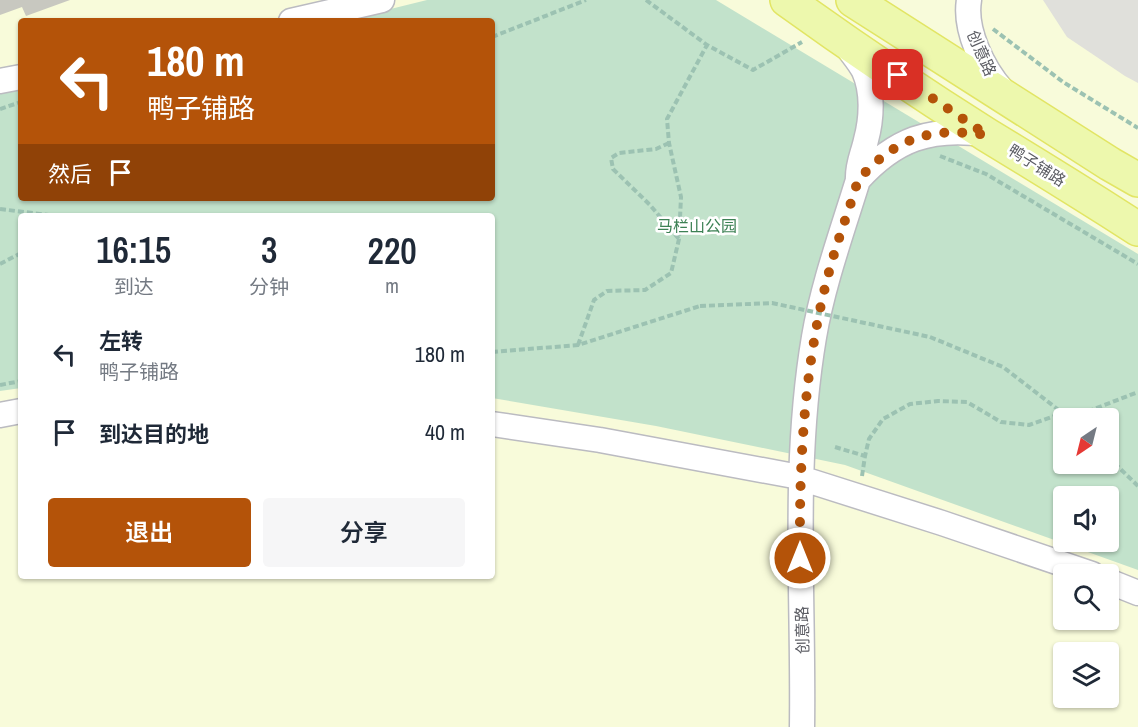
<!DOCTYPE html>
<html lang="zh">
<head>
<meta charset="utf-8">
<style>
  :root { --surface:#fff; --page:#f6f6f7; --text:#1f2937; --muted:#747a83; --accent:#b45309 }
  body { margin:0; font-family:"Archivo Narrow","Noto Sans SC",sans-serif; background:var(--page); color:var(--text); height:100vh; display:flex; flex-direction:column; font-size:22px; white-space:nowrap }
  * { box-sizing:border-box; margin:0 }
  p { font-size:20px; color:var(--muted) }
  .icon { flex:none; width:33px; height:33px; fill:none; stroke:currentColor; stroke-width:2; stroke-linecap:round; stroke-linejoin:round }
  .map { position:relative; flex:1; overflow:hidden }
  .details { position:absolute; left:18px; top:213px; width:477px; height:366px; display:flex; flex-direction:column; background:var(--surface); border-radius:6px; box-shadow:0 2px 4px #0004 }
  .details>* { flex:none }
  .guide { position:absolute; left:18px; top:18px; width:477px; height:183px; border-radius:6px; box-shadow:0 2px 4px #0004; background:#b45309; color:#fff; overflow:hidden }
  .needle { width:39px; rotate:215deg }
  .controls { position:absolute; left:1053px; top:408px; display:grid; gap:12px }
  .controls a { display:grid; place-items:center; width:66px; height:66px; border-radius:6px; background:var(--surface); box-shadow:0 2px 4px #0004; font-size:30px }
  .pin { position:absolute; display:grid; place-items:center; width:51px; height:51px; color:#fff; margin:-26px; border-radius:12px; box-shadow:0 3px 9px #0006 }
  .me { position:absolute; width:66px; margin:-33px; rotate:0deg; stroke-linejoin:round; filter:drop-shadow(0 0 4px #0008) }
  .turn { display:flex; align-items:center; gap:21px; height:126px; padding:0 30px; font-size:27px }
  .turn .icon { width:78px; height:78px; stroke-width:2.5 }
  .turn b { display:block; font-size:42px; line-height:51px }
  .then { display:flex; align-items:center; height:57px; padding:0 30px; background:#0003; gap:12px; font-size:22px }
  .eta { display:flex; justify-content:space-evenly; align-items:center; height:102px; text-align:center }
  .eta b { font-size:36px; font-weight:600; line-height:42px }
  .button { display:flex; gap:12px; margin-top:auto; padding:12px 30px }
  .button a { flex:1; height:69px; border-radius:6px; background:var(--accent); color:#fff; font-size:24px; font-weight:600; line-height:69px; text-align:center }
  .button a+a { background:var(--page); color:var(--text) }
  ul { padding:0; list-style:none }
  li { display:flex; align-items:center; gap:18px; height:78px; padding:0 30px }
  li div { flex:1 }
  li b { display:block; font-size:22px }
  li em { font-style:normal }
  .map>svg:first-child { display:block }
  .commercial { fill:#f8fbda; fill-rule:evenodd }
  .industrial { fill:#e0e0db }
  .green { fill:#c2e2cb; fill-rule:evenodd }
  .building { fill:#c8c8c0 }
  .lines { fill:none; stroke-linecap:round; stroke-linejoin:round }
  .street-casing { stroke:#bbbbc1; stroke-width:27 }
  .primary-casing { stroke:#e2e564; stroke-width:36 }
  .path { stroke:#9cc2b2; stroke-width:4; stroke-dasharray:6 3; stroke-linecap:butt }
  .street { stroke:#fff; stroke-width:24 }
  .primary { stroke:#edf8ad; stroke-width:33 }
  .path-bridge { stroke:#9cc2b2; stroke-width:4; stroke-dasharray:6 3; stroke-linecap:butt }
  .route { stroke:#b45309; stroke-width:10; stroke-dasharray:0 18 }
  .labels { text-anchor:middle; stroke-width:5; stroke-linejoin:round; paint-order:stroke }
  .street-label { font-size:16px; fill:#5b5c63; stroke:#fff }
  .park-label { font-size:16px; fill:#3c8154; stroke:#fff }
</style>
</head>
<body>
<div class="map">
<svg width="1138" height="727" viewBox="0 0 1138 727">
  <rect width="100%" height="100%" fill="#ecede3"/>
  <!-- commercial -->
  <path class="commercial" d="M 0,0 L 1138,0 L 1138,727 L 0,727 ZM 21,21 L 492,21 L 492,198 L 21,198 ZM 21,216 L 492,216 L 492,576 L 21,576 ZM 1064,418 L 1108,418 L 1108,464 L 1064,464 ZM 1064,496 L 1108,496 L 1108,542 L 1064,542 ZM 1064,574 L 1108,574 L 1108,620 L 1064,620 ZM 1064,652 L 1108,652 L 1108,698 L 1064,698 Z"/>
  <!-- industrial -->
  <path class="industrial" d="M 1043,0 L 1138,0 L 1138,83 L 1125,76 L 1067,37 Z"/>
  <!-- green -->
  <path class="green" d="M 427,0 L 716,0 L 1138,254 L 1138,570 L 845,465 L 656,426 L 492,398 L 492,216 L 21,216 L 21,388 L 0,391 L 0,84 L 21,81 L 21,198 L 492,198 L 492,21 L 342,21 ZM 1064,418 L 1108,418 L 1108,464 L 1064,464 ZM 1064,496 L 1108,496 L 1108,542 L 1064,542 Z"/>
  <!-- building -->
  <path class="building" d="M 0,0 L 70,0 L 26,16 L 22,7 L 0,15 Z"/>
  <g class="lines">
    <!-- street casing -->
    <g class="street-casing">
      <path id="street" d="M 969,0 C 964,30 983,69 1003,91
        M 291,21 L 382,0
        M 0,81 L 21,77
        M 858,180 C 895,139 930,127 984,134
        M 0,415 L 21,411
        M 492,424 L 600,440 L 794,476 L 942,523 L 1092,574
        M 1108,581 L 1138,593
        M 802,727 C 804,597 792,467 814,337 C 823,284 842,232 858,180 C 857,165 863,154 866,140 C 872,118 873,91 864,71 C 860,63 853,55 848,48"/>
    </g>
    <!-- primary casing -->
    <g class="primary-casing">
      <path id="primary" d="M 787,0 C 852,47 919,92 987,135 C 1038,166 1088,197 1138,229
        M 853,0 L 1110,164 L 1138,180"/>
    </g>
    <!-- path -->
    <path class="path" d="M 646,0 L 707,45 L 753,70 L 802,42
      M 993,29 L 1063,82 L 1138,128
      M 492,37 L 586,0
      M 0,109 L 21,102
      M 669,143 L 656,149 L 619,153 L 611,158 L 613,169 L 650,205 L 679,239
      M 940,156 L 986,174 L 1138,264
      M 0,209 L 56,216
      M 0,264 L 21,253
      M 930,337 L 1003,367 L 1069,418
      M 578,345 L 594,300 L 607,291 L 645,290 L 671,273 L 679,239 L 681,197 L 669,143 L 667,119 L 707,45
      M 492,352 L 578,345 L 700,306
      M 0,385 L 21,381
      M 1071,418 L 1138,392
      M 835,447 L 865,456
      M 1108,457 L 1138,486
      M 862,476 L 865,456 L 869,439 L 883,419 L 910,404 L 938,401 L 967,402 L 1001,422 L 1029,425 L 1063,413"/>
    <!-- street -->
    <use href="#street" class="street"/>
    <!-- primary -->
    <use href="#primary" class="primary"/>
    <!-- path-bridge -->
    <path class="path-bridge" d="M 700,306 L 772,303 L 930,337"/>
  </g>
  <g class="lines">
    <!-- route -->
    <path class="route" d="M 800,558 C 799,462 804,365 829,272 C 837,241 849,211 858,180 C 897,137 930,127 987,135 L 898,75"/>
  </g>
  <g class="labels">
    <!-- street labels -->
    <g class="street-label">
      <text transform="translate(982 53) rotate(66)" y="6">创意路</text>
      <text transform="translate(1037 165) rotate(32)" y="6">鸭子铺路</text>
      <text transform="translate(802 630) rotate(-91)" y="6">创意路</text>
    </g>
    <!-- park labels -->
    <g class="park-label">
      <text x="697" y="232">马栏山公园</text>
    </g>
  </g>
</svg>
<div class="controls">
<a><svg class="needle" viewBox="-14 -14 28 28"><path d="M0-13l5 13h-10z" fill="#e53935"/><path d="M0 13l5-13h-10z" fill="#747a83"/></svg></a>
<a><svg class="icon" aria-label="sound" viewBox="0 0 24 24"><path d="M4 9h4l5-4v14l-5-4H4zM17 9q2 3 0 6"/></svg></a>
<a><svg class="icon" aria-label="search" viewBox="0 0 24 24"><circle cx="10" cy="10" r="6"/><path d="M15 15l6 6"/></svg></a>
<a><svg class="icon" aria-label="layers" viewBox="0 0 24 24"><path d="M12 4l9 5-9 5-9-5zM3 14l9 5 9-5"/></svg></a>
</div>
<div class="pin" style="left:898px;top:75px;background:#d93025"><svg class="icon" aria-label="arrive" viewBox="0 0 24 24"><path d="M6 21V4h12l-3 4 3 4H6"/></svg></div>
<svg class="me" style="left:800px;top:558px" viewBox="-20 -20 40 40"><circle r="17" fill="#b45309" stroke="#fff" stroke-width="3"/><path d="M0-11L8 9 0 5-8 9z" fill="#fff"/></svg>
<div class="guide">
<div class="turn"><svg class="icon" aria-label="left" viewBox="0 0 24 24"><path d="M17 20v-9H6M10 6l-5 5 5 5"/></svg><div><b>180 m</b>鸭子铺路</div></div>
<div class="then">然后<svg class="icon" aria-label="arrive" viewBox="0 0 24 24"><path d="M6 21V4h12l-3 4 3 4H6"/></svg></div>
</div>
<section class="details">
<div class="eta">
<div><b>16:15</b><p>到达</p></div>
<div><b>3</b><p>分钟</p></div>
<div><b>220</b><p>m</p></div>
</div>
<ul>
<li><svg class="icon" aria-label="left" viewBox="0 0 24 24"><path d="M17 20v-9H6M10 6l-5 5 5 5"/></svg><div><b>左转</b><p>鸭子铺路</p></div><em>180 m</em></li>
<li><svg class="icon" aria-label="arrive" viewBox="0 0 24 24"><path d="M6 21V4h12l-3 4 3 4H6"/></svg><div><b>到达目的地</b></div><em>40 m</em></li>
</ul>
<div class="button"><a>退出</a><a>分享</a></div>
</section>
</div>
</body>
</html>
